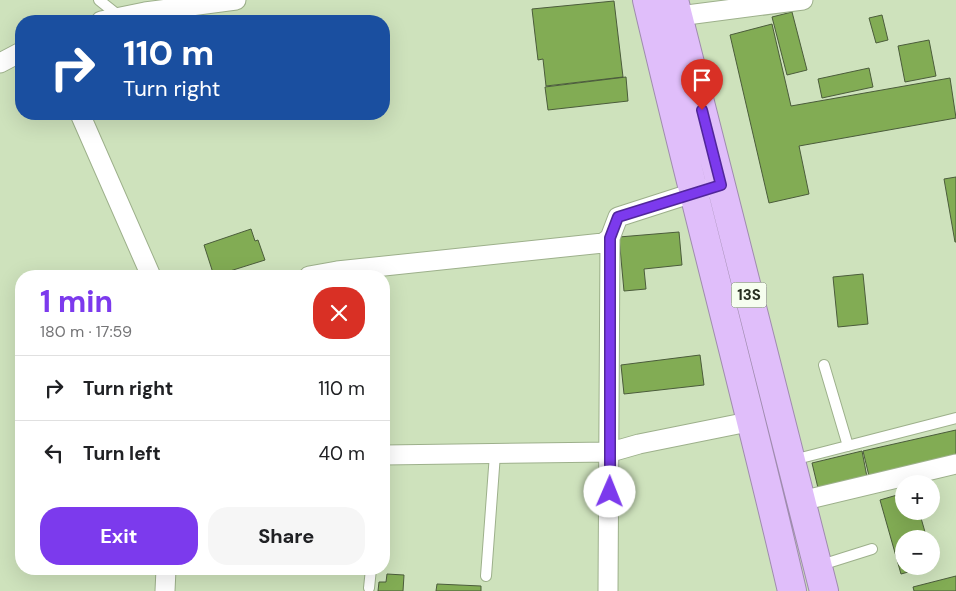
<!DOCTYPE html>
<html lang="en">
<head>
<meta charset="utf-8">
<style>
  :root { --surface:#fff; --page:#f6f6f6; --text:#202124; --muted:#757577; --line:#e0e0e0; --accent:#7c3aed }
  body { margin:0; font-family:"DM Sans",sans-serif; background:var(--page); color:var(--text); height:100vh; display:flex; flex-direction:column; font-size:19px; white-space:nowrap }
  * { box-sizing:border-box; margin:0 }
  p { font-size:16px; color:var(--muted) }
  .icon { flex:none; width:28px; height:28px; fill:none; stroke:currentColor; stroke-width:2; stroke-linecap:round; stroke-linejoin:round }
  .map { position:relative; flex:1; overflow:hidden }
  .sheet { position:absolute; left:15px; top:270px; width:375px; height:305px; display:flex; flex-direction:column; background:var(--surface); border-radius:20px; box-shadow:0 5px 20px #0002 }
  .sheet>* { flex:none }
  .banner { position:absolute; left:15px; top:15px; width:375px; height:105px; border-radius:20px; box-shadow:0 5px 20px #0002; background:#1a4fa0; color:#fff; overflow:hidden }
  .tools { position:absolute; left:895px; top:475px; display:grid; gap:10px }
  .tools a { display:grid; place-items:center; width:45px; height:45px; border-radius:50%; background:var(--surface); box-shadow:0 5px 20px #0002; font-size:25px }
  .pin { position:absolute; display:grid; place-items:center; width:42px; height:42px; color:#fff; margin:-51px -21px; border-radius:50% 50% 50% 0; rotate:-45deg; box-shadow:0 0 5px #0007 }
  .pin .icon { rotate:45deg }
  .me { position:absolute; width:55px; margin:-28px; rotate:1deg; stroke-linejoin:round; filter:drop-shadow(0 0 4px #0008) }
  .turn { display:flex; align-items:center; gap:18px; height:105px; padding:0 25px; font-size:22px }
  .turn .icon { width:65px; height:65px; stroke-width:2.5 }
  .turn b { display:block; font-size:35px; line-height:42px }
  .round { display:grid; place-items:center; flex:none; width:52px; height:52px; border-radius:20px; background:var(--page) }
  .headline { display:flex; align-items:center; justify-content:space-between; height:85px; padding:0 25px }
  h1 { font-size:30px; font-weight:700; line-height:38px; color:var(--accent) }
  .button { display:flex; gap:10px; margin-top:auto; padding:10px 25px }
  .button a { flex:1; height:58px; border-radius:20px; background:var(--accent); color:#fff; font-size:20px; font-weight:700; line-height:58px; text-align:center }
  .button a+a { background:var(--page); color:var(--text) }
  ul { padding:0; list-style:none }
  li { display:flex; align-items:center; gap:15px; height:65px; padding:0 25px; border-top:1px solid var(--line) }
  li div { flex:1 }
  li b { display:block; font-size:19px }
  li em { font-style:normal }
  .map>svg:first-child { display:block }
  .building { fill:#82ac54; stroke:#4b5c3b }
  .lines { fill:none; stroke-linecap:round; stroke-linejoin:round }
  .lane-casing { stroke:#9db08b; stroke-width:12 }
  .street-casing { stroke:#9db08b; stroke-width:21 }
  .highway-casing { stroke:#9f8cae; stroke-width:30 }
  .lane { stroke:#fff; stroke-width:10 }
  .street { stroke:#fff; stroke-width:19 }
  .highway { stroke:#e0befa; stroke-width:28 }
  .route-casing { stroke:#51269a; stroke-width:12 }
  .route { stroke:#7c3aed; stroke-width:9 }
  .labels { text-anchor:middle; stroke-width:4; stroke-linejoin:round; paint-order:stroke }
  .shield { fill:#f6feef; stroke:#656c5e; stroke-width:1 }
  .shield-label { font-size:15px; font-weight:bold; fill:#272e20 }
</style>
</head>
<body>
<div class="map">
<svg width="956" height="591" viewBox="0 0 956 591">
  <rect width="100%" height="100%" fill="#cee2bc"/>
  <!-- building -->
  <path class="building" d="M 614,1 L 623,77 L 546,86 L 543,59 L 538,60 L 532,9 Z
    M 792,12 L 807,70 L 787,75 L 772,17 Z
    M 882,15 L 888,40 L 876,43 L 869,18 Z
    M 772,24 L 791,106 L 950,78 L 956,118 L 799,146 L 809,194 L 769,203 L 730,35 Z
    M 929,40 L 936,76 L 905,82 L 898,46 Z
    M 869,68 L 873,87 L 822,98 L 818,79 Z
    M 626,77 L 628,101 L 548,110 L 545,87 Z
    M 956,177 L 956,242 L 955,242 L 944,179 Z
    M 251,229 L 255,241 L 258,240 L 265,260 L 214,276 L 204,245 Z
    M 679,232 L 682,265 L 644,269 L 646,289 L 624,291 L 619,237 Z
    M 863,274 L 868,324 L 838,327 L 833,277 Z
    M 700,355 L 704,385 L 624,394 L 621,365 Z
    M 956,430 L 956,456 L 869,476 L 863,451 Z
    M 862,451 L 867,477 L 818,488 L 812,463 Z
    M 904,493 L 904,511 L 919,511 L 927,539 L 904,539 L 904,566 L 930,566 L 901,574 L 880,500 Z
    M 387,574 L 404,575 L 403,591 L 378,591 L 379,582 L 386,582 Z
    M 956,576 L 956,591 L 914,591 L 913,587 Z
    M 437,584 L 481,586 L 481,591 L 436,591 Z"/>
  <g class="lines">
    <!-- lane casing -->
    <g class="lane-casing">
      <path id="lane" d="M 99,0 L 119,16
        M 824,365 L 848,446
        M 793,460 L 956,418
        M 818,566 L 872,549
        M 486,576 L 495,454
        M 369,588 L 371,569"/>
    </g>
    <!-- street casing -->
    <g class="street-casing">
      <path id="street" d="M 679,16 L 803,0
        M 101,21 L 145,12 L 236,0
        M 0,63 L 21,52
        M 80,114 L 151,276
        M 309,276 L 337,271 L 603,243 L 610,238 L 618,217 L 705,189
        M 384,455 L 611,452 L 639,444 L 753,421
        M 801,501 L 956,464
        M 165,591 L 166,569
        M 608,591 L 610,238"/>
    </g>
    <!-- highway casing -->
    <g class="highway-casing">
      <path id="highway" d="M 647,0 C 693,197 746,393 792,591
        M 674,0 L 824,591"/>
    </g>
    <!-- lane -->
    <use href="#lane" class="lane"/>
    <!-- street -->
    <use href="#street" class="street"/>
    <!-- highway -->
    <use href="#highway" class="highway"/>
  </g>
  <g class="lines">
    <!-- route casing -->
    <g class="route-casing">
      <path id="route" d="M 610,492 L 610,238 L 618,217 L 721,185 L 702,110"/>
    </g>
    <!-- route -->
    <use href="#route" class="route"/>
  </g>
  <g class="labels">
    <!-- shield labels -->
    <rect class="shield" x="731.5" y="282.5" width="35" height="25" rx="4"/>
    <g class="shield-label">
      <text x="749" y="300">13S</text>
    </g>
  </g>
</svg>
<div class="tools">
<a>+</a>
<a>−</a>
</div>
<div class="pin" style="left:702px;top:110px;background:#d93025"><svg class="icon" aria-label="arrive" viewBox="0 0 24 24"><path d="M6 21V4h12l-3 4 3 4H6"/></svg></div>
<svg class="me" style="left:610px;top:492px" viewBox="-20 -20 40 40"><circle r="19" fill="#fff"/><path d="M0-13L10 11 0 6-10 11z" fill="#7c3aed"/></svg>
<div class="banner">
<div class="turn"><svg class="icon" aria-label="right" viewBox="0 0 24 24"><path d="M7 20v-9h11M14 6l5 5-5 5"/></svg><div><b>110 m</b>Turn right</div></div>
</div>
<section class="sheet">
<div class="headline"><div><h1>1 min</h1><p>180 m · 17:59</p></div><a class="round" style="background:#d93025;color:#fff"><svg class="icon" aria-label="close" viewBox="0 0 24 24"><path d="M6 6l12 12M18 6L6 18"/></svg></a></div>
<ul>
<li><svg class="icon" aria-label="right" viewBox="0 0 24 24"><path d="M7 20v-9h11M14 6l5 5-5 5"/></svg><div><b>Turn right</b></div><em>110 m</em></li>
<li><svg class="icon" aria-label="left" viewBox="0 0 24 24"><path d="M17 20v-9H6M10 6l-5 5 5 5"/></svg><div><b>Turn left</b></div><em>40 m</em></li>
</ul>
<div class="button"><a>Exit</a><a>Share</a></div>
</section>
</div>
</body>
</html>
